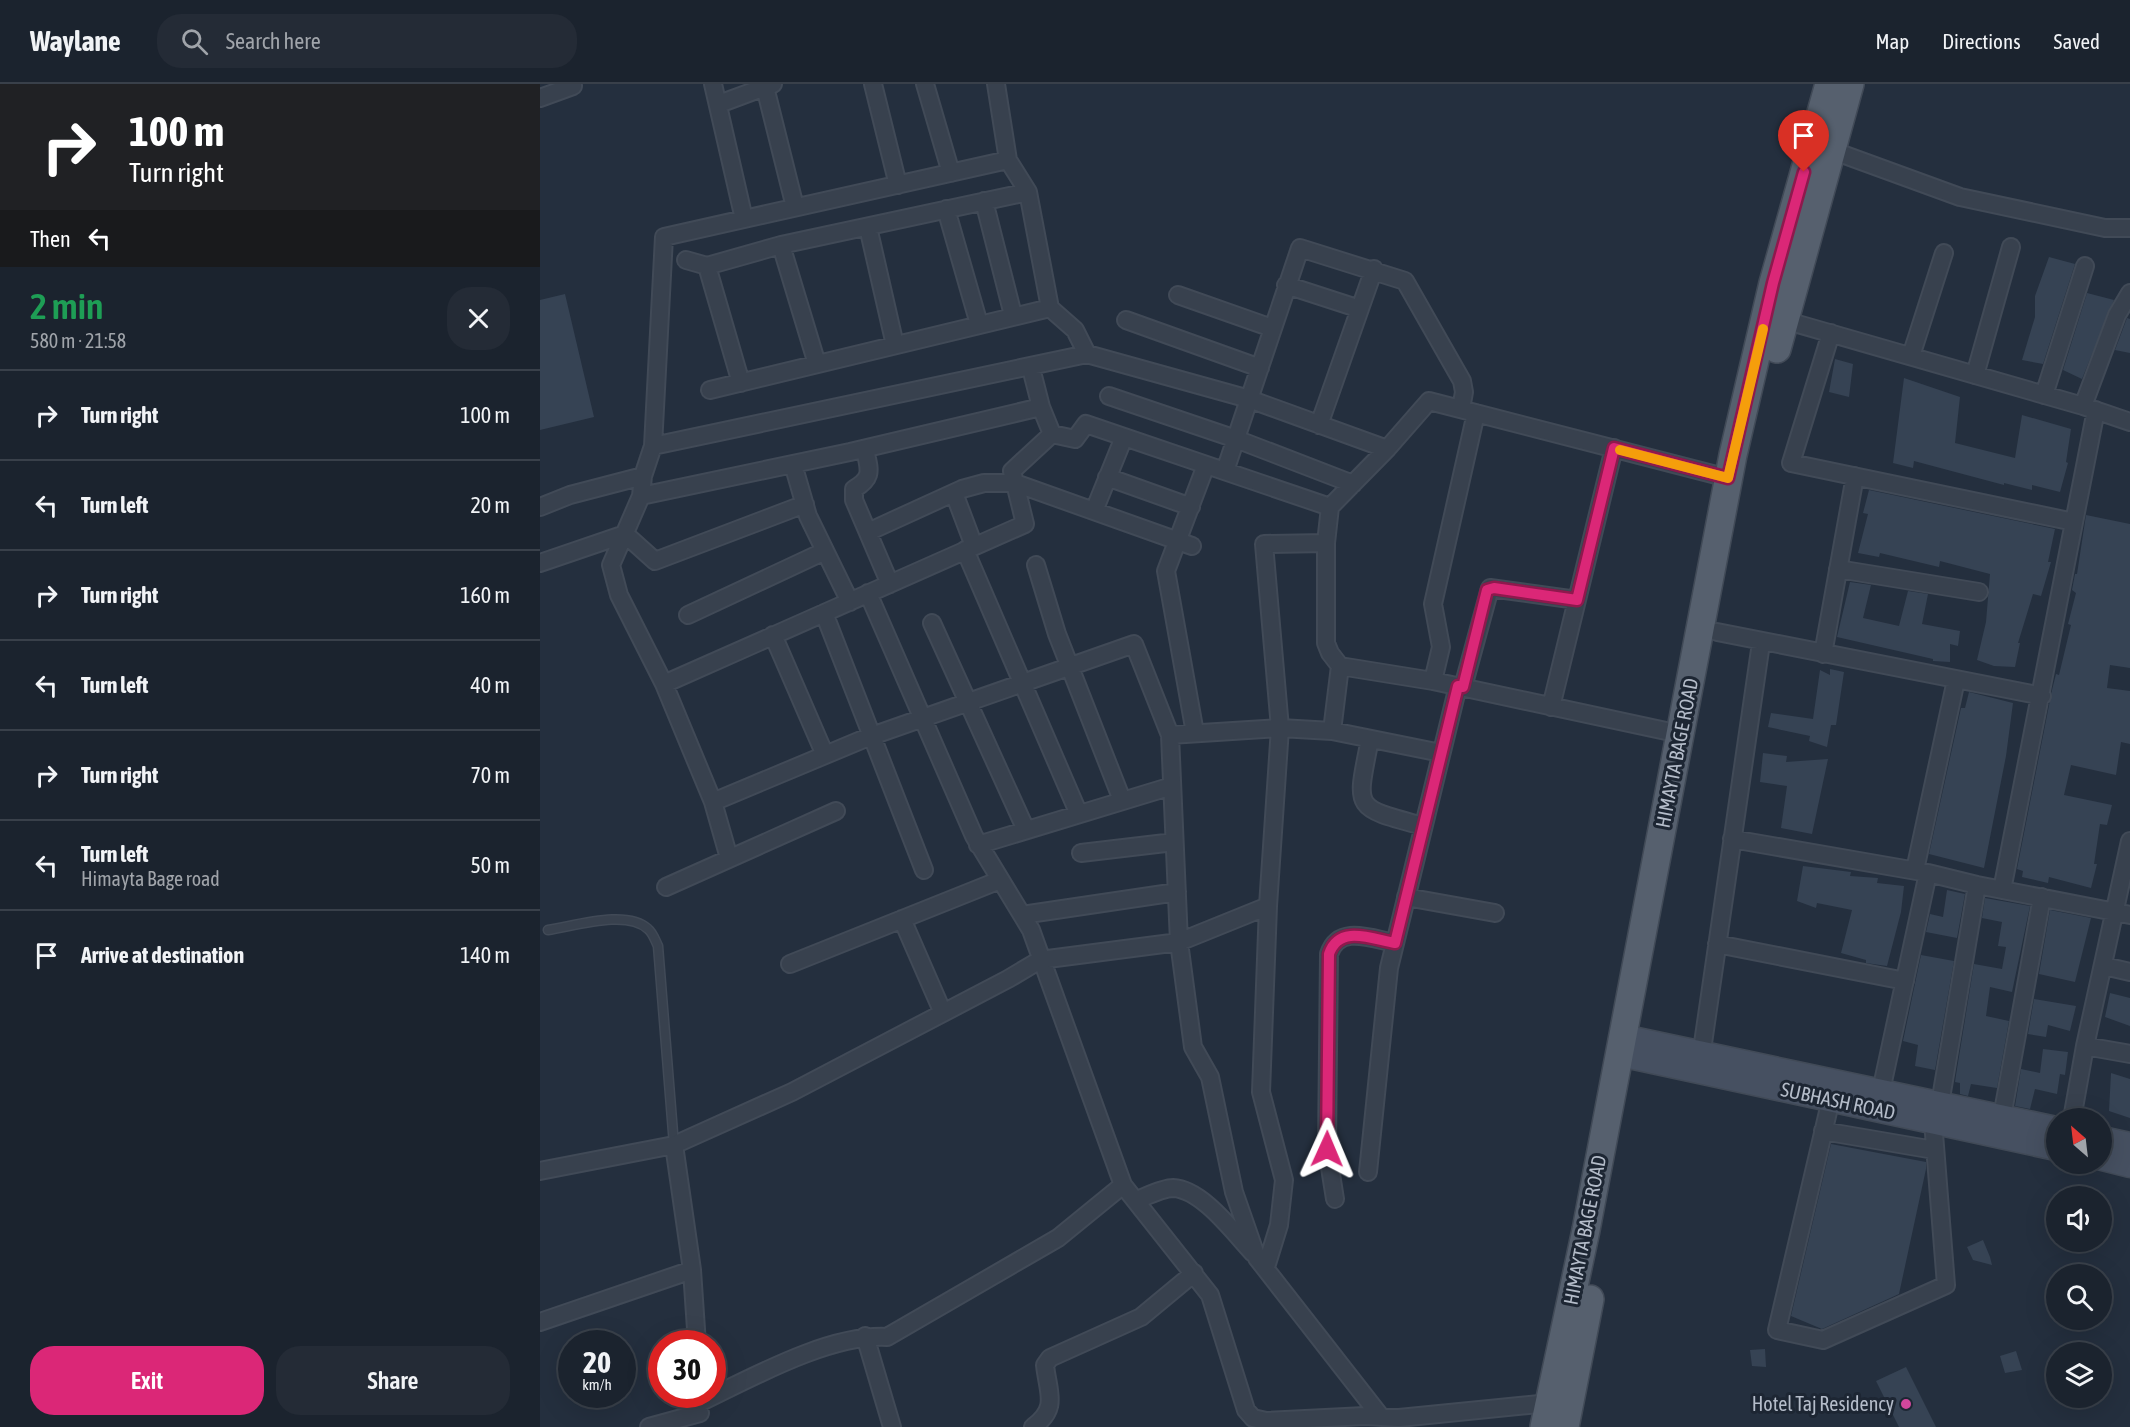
<!DOCTYPE html>
<html lang="en">
<head>
<meta charset="utf-8">
<style>
  :root { --surface:#1b232e; --page:#242b36; --text:#f1f3f6; --muted:#a0a4aa; --line:#39404a; --accent:#db2777 }
  body { margin:0; font-family:"Asap Condensed",sans-serif; background:var(--page); color:var(--text); height:100vh; display:flex; flex-direction:column; font-size:22px; white-space:nowrap }
  * { box-sizing:border-box; margin:0 }
  p { font-size:20px; color:var(--muted) }
  .icon { flex:none; width:33px; height:33px; fill:none; stroke:currentColor; stroke-width:2; stroke-linecap:round; stroke-linejoin:round }
  .map { position:relative; flex:1; overflow:hidden }
  .panel { display:flex; flex-direction:column; background:var(--surface); width:540px }
  .panel>* { flex:none }
  .banner { background:#202124; color:#fff; overflow:hidden }
  .needle { width:39px; rotate:332deg }
  .controls { position:absolute; left:1506px; top:1024px; display:grid; gap:12px }
  .controls a { display:grid; place-items:center; width:66px; height:66px; border-radius:50%; background:var(--surface); box-shadow:0 6px 24px #0002,0 0 0 2px var(--line); font-size:30px }
  .speed { position:absolute; left:18px; top:1246px; display:flex; gap:12px; font-size:30px; font-weight:700; text-align:center }
  .speed>* { display:grid; place-content:center; width:78px; height:78px; border-radius:50%; background:var(--surface); box-shadow:0 6px 24px #0002,0 0 0 2px var(--line); line-height:1 }
  .speed small { font-size:15px; font-weight:400 }
  .speed .limit { border:9px solid #d22; background:#fff; color:#111 }
  .pin { position:absolute; display:grid; place-items:center; width:51px; height:51px; color:#fff; margin:-62px -26px; border-radius:50% 50% 50% 0; rotate:-45deg; box-shadow:0 0 6px #0007 }
  .pin .icon { rotate:45deg }
  .me { position:absolute; width:66px; margin:-33px; rotate:1deg; stroke-linejoin:round; filter:drop-shadow(0 0 4px #0008) }
  .turn { display:flex; align-items:center; gap:21px; height:126px; padding:0 30px; font-size:27px }
  .turn .icon { width:78px; height:78px; stroke-width:2.5 }
  .turn b { display:block; font-size:42px; line-height:51px }
  .then { display:flex; align-items:center; height:57px; padding:0 30px; background:#0003; gap:12px; font-size:22px }
  .round { display:grid; place-items:center; flex:none; width:63px; height:63px; border-radius:24px; background:var(--page) }
  .overview { display:flex; align-items:center; justify-content:space-between; height:102px; padding:0 30px }
  h1 { font-size:36px; font-weight:600; line-height:45px; color:#1e9e55 }
  .cta { display:flex; gap:12px; margin-top:auto; padding:12px 30px }
  .cta a { flex:1; height:69px; border-radius:24px; background:var(--accent); color:#fff; font-size:24px; font-weight:600; line-height:69px; text-align:center }
  .cta a+a { background:var(--page); color:var(--text) }
  ul { padding:0; list-style:none }
  li { display:flex; align-items:center; gap:18px; height:90px; padding:0 30px; border-top:2px solid var(--line) }
  li div { flex:1 }
  li b { display:block; font-size:22px }
  li em { font-style:normal }
  header { display:flex; align-items:center; gap:36px; box-sizing:border-box; height:84px; padding:0 30px; background:var(--surface); border-bottom:2px solid var(--line) }
  header strong { font-size:28px }
  nav { display:flex; gap:33px; margin-inline-start:auto; font-size:21px }
  .search { width:420px; height:54px; background:var(--page); display:flex; align-items:center; gap:15px; box-sizing:border-box; padding:0 21px; border-radius:24px; color:var(--muted); font-size:22px }
  main { display:flex; flex:1; min-height:0 }
  .map>svg:first-child { display:block }
  .building { fill:#364354 }
  .lines { fill:none; stroke-linecap:round; stroke-linejoin:round }
  .lane-casing { stroke:#414a57; stroke-width:11 }
  .street-casing { stroke:#414a57; stroke-width:20 }
  .secondary-casing { stroke:#414a57; stroke-width:27 }
  .primary-casing { stroke:#414a57; stroke-width:30 }
  .lane { stroke:#38414e; stroke-width:8 }
  .street { stroke:#38414e; stroke-width:16 }
  .secondary { stroke:#465061; stroke-width:24 }
  .primary { stroke:#56606e; stroke-width:27 }
  .route-casing { stroke:#8e194d; stroke-width:15 }
  .route { stroke:#db2777; stroke-width:10 }
  .slow { stroke:#f59e0b; stroke-width:10 }
  .hotel-dot { fill:#d1479c; stroke:#1d2633; stroke-width:2 }
  .labels { text-anchor:middle; stroke-width:6; stroke-linejoin:round; paint-order:stroke }
  .street-label { font-size:20px; fill:#b4bcc9; stroke:#1d2633 }
  .poi-label { font-size:20px; fill:#b4bcc9; stroke:#1d2633; text-anchor:end }
</style>
</head>
<body>
<header>
<strong>Waylane</strong>
<div class="search"><svg class="icon" aria-label="search" viewBox="0 0 24 24"><circle cx="10" cy="10" r="6"/><path d="M15 15l6 6"/></svg>Search here</div>
<nav><a>Map</a><a>Directions</a><a>Saved</a></nav>
</header>
<main>
<section class="panel">
<div class="banner">
<div class="turn"><svg class="icon" aria-label="right" viewBox="0 0 24 24"><path d="M7 20v-9h11M14 6l5 5-5 5"/></svg><div><b>100 m</b>Turn right</div></div>
<div class="then">Then<svg class="icon" aria-label="left" viewBox="0 0 24 24"><path d="M17 20v-9H6M10 6l-5 5 5 5"/></svg></div>
</div>
<div class="overview"><div><h1>2 min</h1><p>580 m · 21:58</p></div><a class="round"><svg class="icon" aria-label="close" viewBox="0 0 24 24"><path d="M6 6l12 12M18 6L6 18"/></svg></a></div>
<ul>
<li><svg class="icon" aria-label="right" viewBox="0 0 24 24"><path d="M7 20v-9h11M14 6l5 5-5 5"/></svg><div><b>Turn right</b></div><em>100 m</em></li>
<li><svg class="icon" aria-label="left" viewBox="0 0 24 24"><path d="M17 20v-9H6M10 6l-5 5 5 5"/></svg><div><b>Turn left</b></div><em>20 m</em></li>
<li><svg class="icon" aria-label="right" viewBox="0 0 24 24"><path d="M7 20v-9h11M14 6l5 5-5 5"/></svg><div><b>Turn right</b></div><em>160 m</em></li>
<li><svg class="icon" aria-label="left" viewBox="0 0 24 24"><path d="M17 20v-9H6M10 6l-5 5 5 5"/></svg><div><b>Turn left</b></div><em>40 m</em></li>
<li><svg class="icon" aria-label="right" viewBox="0 0 24 24"><path d="M7 20v-9h11M14 6l5 5-5 5"/></svg><div><b>Turn right</b></div><em>70 m</em></li>
<li><svg class="icon" aria-label="left" viewBox="0 0 24 24"><path d="M17 20v-9H6M10 6l-5 5 5 5"/></svg><div><b>Turn left</b><p>Himayta Bage road</p></div><em>50 m</em></li>
<li><svg class="icon" aria-label="arrive" viewBox="0 0 24 24"><path d="M6 21V4h12l-3 4 3 4H6"/></svg><div><b>Arrive at destination</b></div><em>140 m</em></li>
</ul>
<div class="cta"><a>Exit</a><a>Share</a></div>
</section>
<div class="map">
<svg width="1590" height="1343" viewBox="0 0 1590 1343">
  <rect width="100%" height="100%" fill="#242f3e"/>
  <!-- building -->
  <path class="building" d="M 1509,173 L 1535,180 L 1503,280 L 1482,276 L 1495,233 L 1495,212 Z
    M 1547,209 L 1574,216 L 1542,295 L 1523,286 Z
    M 25,210 L 54,333 L 0,346 L 0,216 Z
    M 1587,234 L 1590,235 L 1590,269 L 1575,266 Z
    M 1295,275 L 1313,280 L 1309,313 L 1289,308 Z
    M 1364,294 L 1420,313 L 1415,359 L 1475,374 L 1482,331 L 1531,345 L 1526,378 L 1528,379 L 1520,408 L 1492,401 L 1492,406 L 1464,399 L 1464,401 L 1374,377 L 1373,384 L 1353,379 Z
    M 1329,406 L 1515,445 L 1508,478 L 1511,478 L 1501,512 L 1493,510 L 1478,559 L 1480,559 L 1475,583 L 1454,582 L 1437,576 L 1446,538 L 1450,490 L 1400,477 L 1399,483 L 1340,469 L 1339,473 L 1318,469 L 1328,430 L 1323,429 Z
    M 1546,431 L 1590,440 L 1590,584 L 1570,581 L 1567,604 L 1590,607 L 1590,660 L 1581,658 L 1576,691 L 1531,681 L 1524,711 L 1572,721 L 1567,741 L 1560,740 L 1554,780 L 1557,780 L 1551,804 L 1509,793 L 1508,799 L 1482,793 L 1483,787 L 1477,785 L 1512,606 L 1516,590 L 1519,591 L 1531,541 L 1528,540 L 1536,509 L 1532,506 L 1535,490 L 1537,490 Z
    M 1310,498 L 1331,501 L 1323,534 L 1359,542 L 1368,507 L 1388,510 L 1382,540 L 1420,547 L 1418,562 L 1410,560 L 1410,578 L 1393,577 L 1393,575 L 1297,553 Z
    M 1290,585 L 1304,588 L 1296,641 L 1291,641 L 1287,663 L 1269,657 L 1270,652 L 1228,643 L 1231,629 L 1273,635 L 1280,586 L 1290,591 Z
    M 1429,608 L 1473,619 L 1466,672 L 1444,784 L 1389,770 L 1421,624 L 1425,624 Z
    M 1223,669 L 1247,672 L 1246,678 L 1288,675 L 1272,750 L 1241,744 L 1247,702 L 1220,698 Z
    M 1263,782 L 1311,788 L 1310,792 L 1338,794 L 1337,799 L 1364,802 L 1361,828 L 1347,882 L 1326,879 L 1326,876 L 1301,869 L 1312,826 L 1277,819 L 1276,824 L 1257,817 Z
    M 1407,806 L 1425,810 L 1417,854 L 1386,848 L 1390,830 L 1403,833 Z
    M 1445,814 L 1490,822 L 1472,908 L 1450,903 L 1446,932 L 1469,937 L 1457,1004 L 1431,1000 L 1428,1012 L 1420,1010 L 1420,999 L 1415,998 L 1416,991 L 1434,880 L 1462,885 L 1466,863 L 1458,862 L 1462,838 L 1442,834 Z
    M 1510,826 L 1551,834 L 1535,898 L 1499,890 Z
    M 1381,871 L 1414,877 L 1395,986 L 1375,982 L 1378,961 L 1363,957 Z
    M 1570,909 L 1590,914 L 1590,942 L 1565,933 Z
    M 1494,915 L 1536,922 L 1530,947 L 1508,941 L 1506,953 L 1488,950 Z
    M 1503,965 L 1528,968 L 1525,991 L 1520,990 L 1517,1010 L 1495,1005 L 1490,1025 L 1475,1022 L 1481,985 L 1500,989 Z
    M 1571,989 L 1590,995 L 1590,1034 L 1569,1027 Z
    M 1291,1060 L 1386,1078 L 1386,1085 L 1359,1210 L 1282,1245 L 1251,1232 Z
    M 1443,1156 L 1450,1173 L 1452,1181 L 1433,1176 L 1427,1163 Z
    M 1225,1265 L 1226,1283 L 1212,1282 L 1210,1266 Z
    M 1476,1267 L 1482,1286 L 1465,1289 L 1460,1272 Z
    M 1366,1283 L 1396,1343 L 1359,1343 L 1336,1297 Z"/>
  <g class="lines">
    <!-- lane casing -->
    <g class="lane-casing">
      <path id="lane" d="M 8,846 C 35,842 87,825 108,845 C 113,849 115,856 118,862 L 134,1061"/>
    </g>
    <!-- street casing -->
    <g class="street-casing">
      <path id="street" d="M 173,0 L 204,135
        M 333,0 L 358,101
        M 385,0 L 411,89
        M 456,0 L 468,76 L 124,153 L 113,362 L 103,392 L 101,412 L 310,368 L 501,323 L 512,350 L 535,355 L 546,340 L 790,423 L 847,365 L 889,317 L 1188,394
        M 225,3 L 255,123
        M 0,14 L 33,2
        M 179,20 L 233,0
        M 1291,66 L 1420,113 L 1565,144 L 1590,144
        M 444,117 L 473,231
        M 406,125 L 439,240
        M 328,143 L 355,261
        M 241,161 L 277,280
        M 146,176 L 167,182 L 241,161 L 488,108
        M 167,182 L 201,299
        M 746,201 L 820,225
        M 638,211 L 732,244
        M 510,224 L 535,246 L 547,270
        M 1237,234 L 1543,322 L 1590,338
        M 586,236 L 720,284
        M 1291,249 L 1251,379 L 1534,438
        M 1371,272 L 1404,169
        M 491,284 L 501,323
        M 1435,291 L 1471,163
        M 170,306 L 510,224 L 488,108 L 468,76
        M 1504,311 L 1545,182
        M 569,312 L 696,355 L 813,400
        M 1543,322 L 1577,231 L 1590,209
        M 779,341 L 834,185
        M 113,362 L 547,270 L 709,315 L 847,365
        M 325,365 C 329,386 334,393 314,405 L 314,416 L 350,500
        M 253,380 L 268,432 L 310,518
        M 685,387 L 760,164 L 865,197 L 922,297 L 924,308 L 921,325
        M 567,393 L 651,423
        M 414,409 L 434,462
        M 101,412 L 71,481 L 79,511 L 124,600 L 173,718 L 326,654 L 594,560 L 630,651 L 740,644 L 728,822 L 639,858 L 500,876 L 468,895 L 252,1008 L 134,1061
        M 0,423 L 30,411 L 103,392
        M 790,423 L 786,459 L 724,460 L 740,644 L 792,647 L 800,582 L 893,597 L 1140,650
        M 554,427 L 584,353
        M 328,448 L 422,405 L 444,399 L 475,399 L 652,462
        M 786,459 L 786,559 L 790,569 L 800,582
        M 425,466 L 538,728
        M 0,479 L 85,450 L 115,477 L 265,420
        M 496,481 L 517,550 L 582,716
        M 1298,485 L 1439,508
        M 328,509 L 434,752 L 491,846 L 583,1101 L 670,1211 L 706,1326 L 713,1334 L 726,1337 L 825,1332 L 859,1334 L 1009,1319
        M 284,529 L 384,786
        M 148,531 L 285,467
        M 392,539 L 486,746
        M 1177,548 L 1502,612
        M 233,551 L 285,671
        M 1283,570 L 1315,392
        M 893,597 L 901,563 L 893,520 L 936,329
        M 124,600 L 485,440 L 472,387 L 512,350
        M 923,603 L 950,504 L 1037,516
        M 1011,623 L 1074,364
        M 792,647 L 901,669
        M 655,649 L 626,487 L 666,381
        M 630,651 L 639,858 L 653,963 L 670,993 L 694,1108 L 717,1174 L 841,1333
        M 830,655 C 816,726 812,723 883,742
        M 173,718 L 189,774
        M 1192,755 L 1388,789 L 1437,801 L 1590,831
        M 438,761 L 632,702
        M 541,769 L 634,758
        M 1375,786 L 1416,596
        M 126,803 L 296,727
        M 1462,806 L 1556,326
        M 866,813 L 955,829
        M 482,831 L 637,808
        M 362,835 L 403,929
        M 1177,860 L 1365,897
        M 250,880 L 460,796
        M 1564,882 L 1590,888
        M 1545,962 L 1590,970
        M 1160,980 L 1221,559
        M 1341,1007 L 1388,789
        M 1291,1015 L 1237,1246 L 1283,1256 L 1406,1201 L 1393,1037
        M 1400,1020 L 1437,801
        M 1462,1033 L 1502,813
        M 1532,1035 L 1545,962 L 1590,757
        M 1283,1047 L 1394,1066
        M 0,1087 L 134,1061 L 152,1186 L 157,1260
        M 828,1088 L 849,884 L 918,602
        M 795,1115 L 787,1065 L 789,870 C 799,840 832,855 855,859
        M 597,1116 C 607,1112 623,1104 633,1104 C 662,1105 694,1149 713,1169
        M 726,1183 L 739,1141 L 744,1096 L 721,1008 L 728,822
        M 0,1238 L 152,1186
        M 325,1252 L 352,1343
        M 161,1311 L 161,1318 C 213,1293 290,1250 347,1253 L 518,1154 L 583,1101
        M 109,1343 L 160,1329
        M 493,1343 C 519,1324 508,1309 505,1281 L 510,1274 L 601,1233 L 654,1189"/>
    </g>
    <!-- secondary casing -->
    <g class="secondary-casing">
      <path id="secondary" d="M 1083,953 L 1516,1045
        M 1080,970 L 1516,1064
        M 1562,1055 L 1590,1061
        M 1562,1074 L 1590,1081"/>
    </g>
    <!-- primary casing -->
    <g class="primary-casing">
      <path id="primary" d="M 1237,265 L 1310,0
        M 1004,1343 L 1046,1146 L 1193,371 L 1233,199 L 1289,0
        M 1025,1343 L 1050,1215"/>
    </g>
    <!-- lane -->
    <use href="#lane" class="lane"/>
    <!-- street -->
    <use href="#street" class="street"/>
    <!-- secondary -->
    <use href="#secondary" class="secondary"/>
    <!-- primary -->
    <use href="#primary" class="primary"/>
  </g>
  <g class="lines">
    <!-- route casing -->
    <g class="route-casing">
      <path id="route" d="M 787,1065 L 789,870 C 799,840 832,855 855,859 L 918,602 L 923,603 L 947,506 L 954,504 L 1037,516 L 1074,364 L 1188,394 L 1233,199 L 1264,88"/>
    </g>
    <!-- route -->
    <use href="#route" class="route"/>
    <!-- slow -->
    <path class="slow" d="M 1080,366 L 1188,394 L 1223,245"/>
  </g>
  <!-- markers -->
  <circle class="hotel-dot" cx="1366" cy="1320" r="6"/>
  <g class="labels">
    <!-- street labels -->
    <g class="street-label">
      <text transform="translate(1137 669) rotate(-79)" y="7">HIMAYTA BAGE ROAD</text>
      <text transform="translate(1298 1017) rotate(12)" y="7">SUBHASH ROAD</text>
      <text transform="translate(1045 1146) rotate(-79)" y="7">HIMAYTA BAGE ROAD</text>
    </g>
    <!-- poi labels -->
    <g class="poi-label">
      <text x="1354" y="1327">Hotel Taj Residency</text>
    </g>
  </g>
</svg>
<div class="controls">
<a><svg class="needle" viewBox="-14 -14 28 28"><path d="M0-13l5 13h-10z" fill="#e53935"/><path d="M0 13l5-13h-10z" fill="#a0a4aa"/></svg></a>
<a><svg class="icon" aria-label="sound" viewBox="0 0 24 24"><path d="M4 9h4l5-4v14l-5-4H4zM17 9q2 3 0 6"/></svg></a>
<a><svg class="icon" aria-label="search" viewBox="0 0 24 24"><circle cx="10" cy="10" r="6"/><path d="M15 15l6 6"/></svg></a>
<a><svg class="icon" aria-label="layers" viewBox="0 0 24 24"><path d="M12 4l9 5-9 5-9-5zM3 14l9 5 9-5"/></svg></a>
</div>
<div class="speed"><div>20<small>km/h</small></div><div class="limit">30</div></div>
<div class="pin" style="left:1264px;top:88px;background:#d93025"><svg class="icon" aria-label="arrive" viewBox="0 0 24 24"><path d="M6 21V4h12l-3 4 3 4H6"/></svg></div>
<svg class="me" style="left:787px;top:1065px" viewBox="-20 -20 40 40"><path d="M0-17L14 15 0 8-14 15z" fill="#db2777" stroke="#fff" stroke-width="4"/></svg>
</div>
</main>
</body>
</html>
